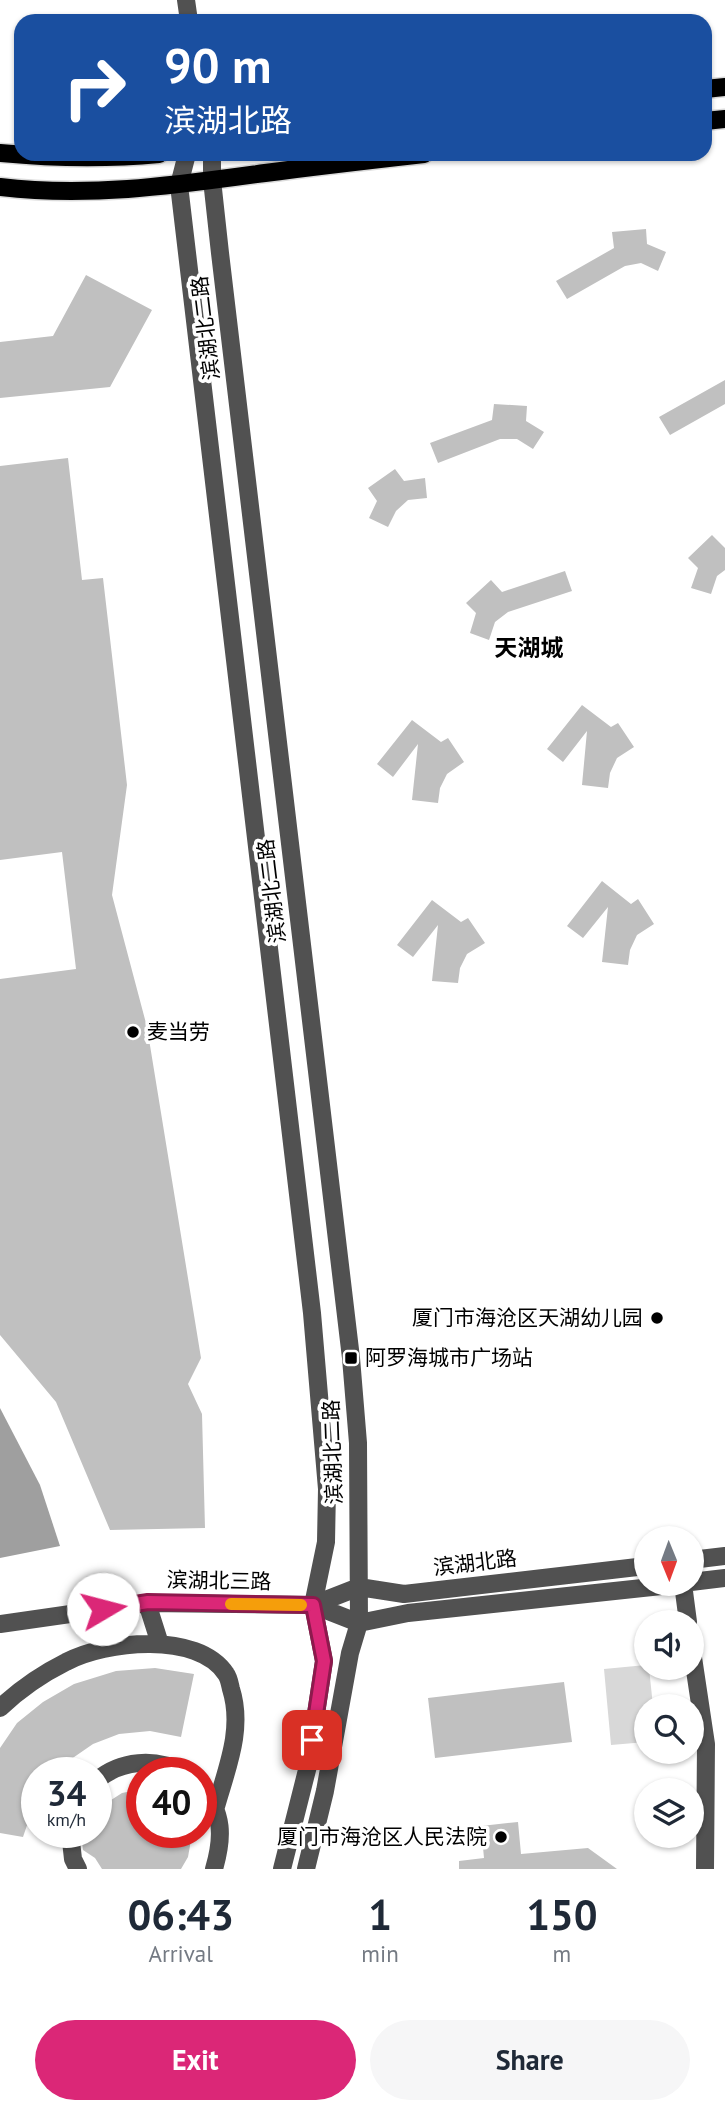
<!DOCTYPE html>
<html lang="en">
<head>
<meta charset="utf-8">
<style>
  :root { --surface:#fff; --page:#f6f6f7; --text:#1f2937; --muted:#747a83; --accent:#db2777 }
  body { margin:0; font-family:"PT Sans","Noto Sans SC",sans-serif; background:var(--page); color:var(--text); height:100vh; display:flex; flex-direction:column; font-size:26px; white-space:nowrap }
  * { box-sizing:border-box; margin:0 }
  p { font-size:23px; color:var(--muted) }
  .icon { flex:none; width:38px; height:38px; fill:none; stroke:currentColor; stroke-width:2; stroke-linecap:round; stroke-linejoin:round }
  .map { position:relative; height:1869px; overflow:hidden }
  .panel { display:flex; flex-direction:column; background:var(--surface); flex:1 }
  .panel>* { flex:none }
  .top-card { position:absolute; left:14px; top:14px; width:698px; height:147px; border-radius:21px; box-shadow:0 2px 5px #0004; background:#1a4fa0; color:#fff; overflow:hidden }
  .needle { width:46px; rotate:179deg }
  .controls { position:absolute; left:634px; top:1526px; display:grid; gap:14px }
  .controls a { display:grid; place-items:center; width:70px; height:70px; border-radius:50%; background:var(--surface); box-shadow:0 2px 5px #0004; font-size:35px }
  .speed { position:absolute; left:21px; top:1757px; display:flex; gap:14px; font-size:35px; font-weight:700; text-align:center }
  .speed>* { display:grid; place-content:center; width:91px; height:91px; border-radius:50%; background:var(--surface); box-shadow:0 2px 5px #0004; line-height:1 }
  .speed small { font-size:18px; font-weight:400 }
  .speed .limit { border:10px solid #d22; background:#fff; color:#111 }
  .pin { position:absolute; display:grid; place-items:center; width:60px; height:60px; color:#fff; margin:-30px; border-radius:14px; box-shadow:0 4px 10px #0006 }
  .me { position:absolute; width:77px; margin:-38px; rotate:82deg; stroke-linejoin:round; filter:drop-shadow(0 0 5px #0008) }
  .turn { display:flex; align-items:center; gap:24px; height:147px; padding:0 35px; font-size:32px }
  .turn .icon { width:91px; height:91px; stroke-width:2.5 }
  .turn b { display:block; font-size:49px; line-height:60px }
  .eta { display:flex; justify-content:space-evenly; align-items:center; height:119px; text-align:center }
  .eta b { font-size:42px; font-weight:700; line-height:49px }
  .cta { display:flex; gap:14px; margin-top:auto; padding:14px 35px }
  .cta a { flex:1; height:80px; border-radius:42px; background:var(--accent); color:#fff; font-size:28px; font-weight:700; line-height:80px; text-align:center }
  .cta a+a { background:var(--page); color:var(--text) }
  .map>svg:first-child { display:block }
  .green { fill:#d8d8d8 }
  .water { fill:#9f9f9f }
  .building { fill:#c0c0c0 }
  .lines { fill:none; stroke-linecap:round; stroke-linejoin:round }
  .major-casing { stroke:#dbdbdb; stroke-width:21 }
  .minor { stroke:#515151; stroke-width:18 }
  .major { stroke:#000; stroke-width:18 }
  .route-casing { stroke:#8e194d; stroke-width:18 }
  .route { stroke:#db2777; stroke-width:12 }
  .slow { stroke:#f59e0b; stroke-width:12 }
  .poi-dot { fill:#000; stroke:#fff; stroke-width:2.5 }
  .labels { text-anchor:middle; stroke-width:7; stroke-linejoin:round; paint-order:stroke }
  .street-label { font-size:21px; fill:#000; stroke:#fff }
  .poi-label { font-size:21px; fill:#000; stroke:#fff; text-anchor:start }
  .neighbourhood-label { font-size:23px; font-weight:bold; fill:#000; stroke:#fff }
</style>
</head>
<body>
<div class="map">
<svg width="725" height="1869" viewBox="0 0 725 1869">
  <rect width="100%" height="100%" fill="#fff"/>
  <!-- green -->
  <path class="green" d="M 646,1665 L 646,1668 L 649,1668 L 653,1706 L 646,1706 L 646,1742 L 611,1745 L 604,1669 Z"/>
  <!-- water -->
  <path class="water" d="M 0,1408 L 40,1485 L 60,1546 L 0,1558 Z"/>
  <!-- building -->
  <path class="building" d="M 646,229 L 647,244 L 666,252 L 658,271 L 641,263 L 625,266 L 567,299 L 556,281 L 614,248 L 612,232 Z
    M 86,275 L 152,310 L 110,387 L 0,398 L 0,342 L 53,336 Z
    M 725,380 L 725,404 L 670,435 L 659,417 Z
    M 494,404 L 527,406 L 526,421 L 544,432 L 533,449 L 517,439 L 500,439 L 438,463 L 430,443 L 492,420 Z
    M 68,458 L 82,580 L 103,578 L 127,785 L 112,895 L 147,1027 L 201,1358 L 188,1384 L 202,1414 L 205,1528 L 110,1530 L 56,1402 L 0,1335 L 0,979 L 76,969 L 62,852 L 0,860 L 0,466 Z
    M 395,469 L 404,481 L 425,478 L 427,498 L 408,500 L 396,511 L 388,527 L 369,518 L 377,501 L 368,488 Z
    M 712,535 L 725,548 L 725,570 L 717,576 L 711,594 L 691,588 L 698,568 L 688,558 Z
    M 565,571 L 572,591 L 508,612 L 495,622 L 489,640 L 470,633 L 476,613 L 466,603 L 491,580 L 502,592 Z
    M 582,705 L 611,727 L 618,723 L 634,747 L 617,758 L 610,773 L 608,788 L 582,785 L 587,731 L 563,762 L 547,749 Z
    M 412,720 L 441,742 L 448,738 L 464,762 L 447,774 L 440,788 L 438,803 L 412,800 L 418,744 L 393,777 L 377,764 Z
    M 602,881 L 631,904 L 638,899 L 654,924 L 637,935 L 630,950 L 628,965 L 602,962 L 608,907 L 583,938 L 567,926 Z
    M 432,900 L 461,922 L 468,918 L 485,943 L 467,954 L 460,968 L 458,983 L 432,981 L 438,925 L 413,957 L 397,945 Z
    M 155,1668 L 194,1674 L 181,1737 L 150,1731 L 119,1734 L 93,1744 L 51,1773 L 37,1773 L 37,1796 L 23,1837 L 0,1833 L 0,1748 L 17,1723 L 43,1702 L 74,1684 L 116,1671 Z
    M 564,1682 L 572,1742 L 435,1758 L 428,1698 Z
    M 142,1789 L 142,1832 L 190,1832 L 191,1840 L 188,1857 L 181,1869 L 102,1869 L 95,1858 L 83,1850 L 81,1832 L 96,1832 L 97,1814 L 108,1802 L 122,1793 Z
    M 518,1822 L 521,1854 L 588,1848 L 617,1869 L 459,1869 L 459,1861 L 484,1858 L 481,1826 Z"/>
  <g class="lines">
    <!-- major casing -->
    <g class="major-casing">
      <path id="major" d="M 705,89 L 725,87
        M 705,121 L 725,119
        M 0,153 C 53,158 106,159 159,154
        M 0,187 C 89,198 177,185 265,173 C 318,166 371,160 424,154"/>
    </g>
    <!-- minor -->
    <path class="minor" d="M 186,0 L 189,21
      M 187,154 L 179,185 L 312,1313 L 327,1489 L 326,1542 L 313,1605 L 324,1661 L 308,1766 L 282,1869
      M 212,154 L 212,180 L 220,253 L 351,1358 L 358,1443 L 359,1623 L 350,1653 L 325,1791 L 306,1869
      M 691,1560 L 725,1556
      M 691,1582 L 725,1578
      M 683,1584 L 688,1622
      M 147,1603 L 160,1644
      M 313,1605 L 359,1587 L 404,1594 L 646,1566
      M 0,1624 L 147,1603 L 313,1605 L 359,1623 L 408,1613 L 680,1584
      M 691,1644 L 706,1744 L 705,1869
      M 0,1708 C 20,1689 42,1674 66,1662 C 105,1641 198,1631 226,1674 C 229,1678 230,1685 231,1689 C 244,1730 226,1770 215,1810
      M 96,1781 C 120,1760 156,1757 183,1773
      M 201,1787 C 224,1813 223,1838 214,1869
      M 70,1832 L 73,1859 L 78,1869"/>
    <!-- major -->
    <use href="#major" class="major"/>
  </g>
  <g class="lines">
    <!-- route casing -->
    <g class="route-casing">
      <path id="route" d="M 103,1609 L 148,1602 L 313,1605 L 324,1661 L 312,1740"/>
    </g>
    <!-- route -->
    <use href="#route" class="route"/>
    <!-- slow -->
    <path class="slow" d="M 231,1604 L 301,1605"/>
  </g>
  <!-- markers -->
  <g class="poi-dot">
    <circle cx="133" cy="1032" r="7"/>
    <circle cx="657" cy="1318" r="7"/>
    <rect x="344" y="1351" width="14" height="14" rx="3.5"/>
    <circle cx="501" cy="1837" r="7"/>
  </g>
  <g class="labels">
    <!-- street labels -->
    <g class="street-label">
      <text transform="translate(206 328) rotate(-97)" y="7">滨湖北二路</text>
      <text transform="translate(272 891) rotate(-97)" y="7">滨湖北二路</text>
      <text transform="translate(333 1452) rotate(-92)" y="7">滨湖北二路</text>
      <text transform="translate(475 1563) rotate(-7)" y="7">滨湖北路</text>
      <text transform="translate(219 1581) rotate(1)" y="7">滨湖北三路</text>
    </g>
    <!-- poi labels -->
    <g class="poi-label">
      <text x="147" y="1039">麦当劳</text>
      <text x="643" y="1325" text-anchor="end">厦门市海沧区天湖幼儿园</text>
      <text x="365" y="1365">阿罗海城市广场站</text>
      <text x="487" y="1844" text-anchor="end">厦门市海沧区人民法院</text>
    </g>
    <!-- neighbourhood labels -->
    <g class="neighbourhood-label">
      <text x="529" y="656">天湖城</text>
    </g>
  </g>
</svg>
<div class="controls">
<a><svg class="needle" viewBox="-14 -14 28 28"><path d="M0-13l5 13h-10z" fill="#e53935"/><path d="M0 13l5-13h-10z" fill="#747a83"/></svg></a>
<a><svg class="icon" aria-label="sound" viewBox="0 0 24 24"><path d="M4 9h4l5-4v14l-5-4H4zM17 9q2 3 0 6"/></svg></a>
<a><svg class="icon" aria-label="search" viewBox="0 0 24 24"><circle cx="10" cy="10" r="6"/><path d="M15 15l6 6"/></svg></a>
<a><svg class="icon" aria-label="layers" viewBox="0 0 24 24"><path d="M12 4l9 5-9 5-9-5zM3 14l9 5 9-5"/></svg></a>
</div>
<div class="speed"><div>34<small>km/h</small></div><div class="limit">40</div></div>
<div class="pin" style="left:312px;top:1740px;background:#d93025"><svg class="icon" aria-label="arrive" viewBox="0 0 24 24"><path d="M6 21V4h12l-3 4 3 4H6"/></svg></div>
<svg class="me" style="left:103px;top:1609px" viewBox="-20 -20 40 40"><circle r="19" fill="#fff"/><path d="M0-13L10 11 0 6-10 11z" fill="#db2777"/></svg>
<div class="top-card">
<div class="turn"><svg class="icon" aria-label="right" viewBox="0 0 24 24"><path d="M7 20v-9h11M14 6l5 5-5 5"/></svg><div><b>90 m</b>滨湖北路</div></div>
</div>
</div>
<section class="panel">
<div class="eta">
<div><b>06:43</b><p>Arrival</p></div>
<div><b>1</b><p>min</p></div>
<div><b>150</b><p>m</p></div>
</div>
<div class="cta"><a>Exit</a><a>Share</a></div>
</section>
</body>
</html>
